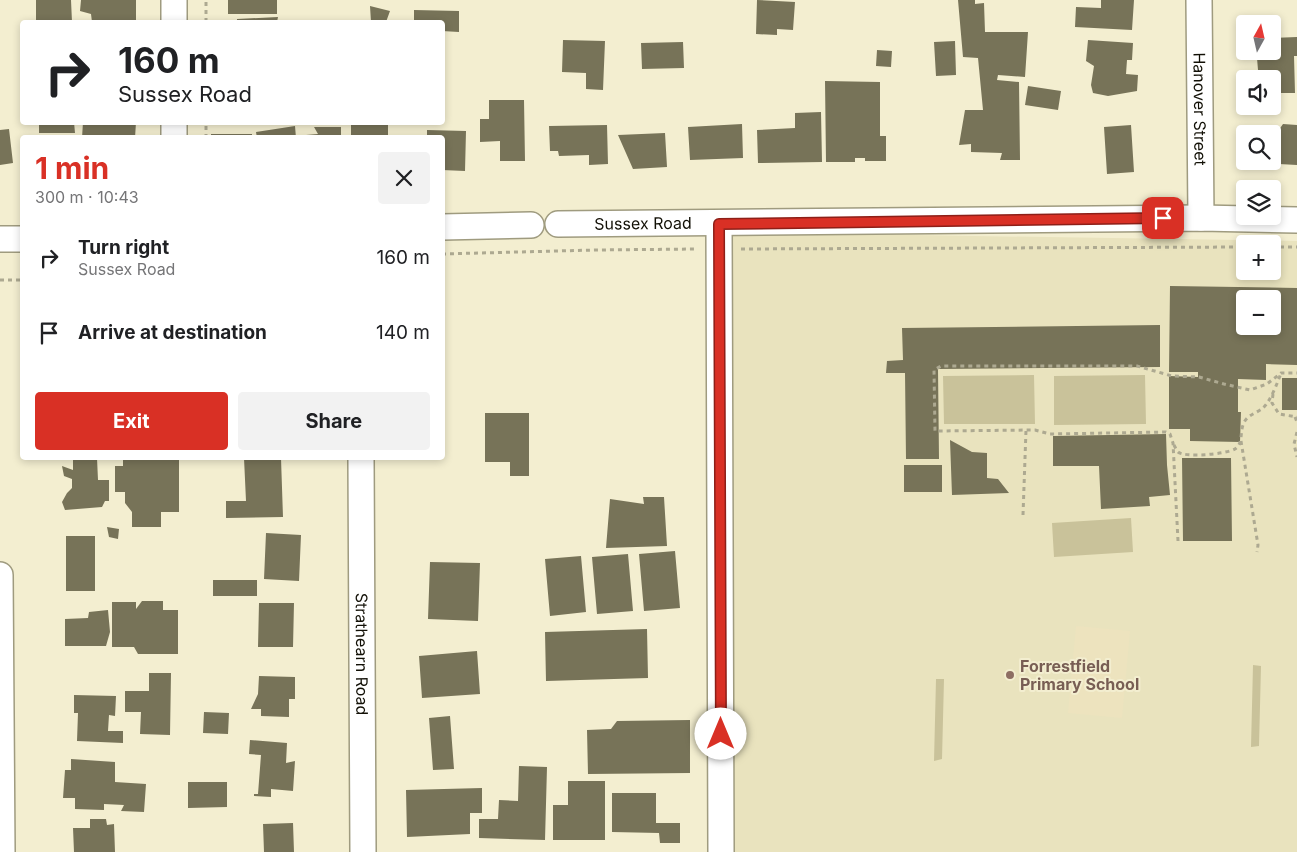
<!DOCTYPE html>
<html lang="en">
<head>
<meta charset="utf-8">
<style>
  :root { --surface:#fff; --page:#f2f2f2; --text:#202124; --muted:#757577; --accent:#d93025 }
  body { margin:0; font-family:Inter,sans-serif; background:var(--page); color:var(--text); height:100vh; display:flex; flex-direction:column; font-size:19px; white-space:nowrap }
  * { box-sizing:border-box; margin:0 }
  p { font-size:16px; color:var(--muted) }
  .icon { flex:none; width:28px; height:28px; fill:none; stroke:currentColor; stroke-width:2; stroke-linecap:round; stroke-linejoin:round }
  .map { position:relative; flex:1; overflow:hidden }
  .side { position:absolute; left:20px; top:135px; width:425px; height:325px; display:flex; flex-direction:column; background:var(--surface); border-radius:5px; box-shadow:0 2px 8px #0003 }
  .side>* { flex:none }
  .guide { position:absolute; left:20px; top:20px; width:425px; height:105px; border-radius:5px; box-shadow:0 2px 8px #0003; background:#fff; color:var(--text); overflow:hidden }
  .needle { width:32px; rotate:8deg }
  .controls { position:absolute; left:1236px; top:15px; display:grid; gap:10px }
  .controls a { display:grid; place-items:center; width:45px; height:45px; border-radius:5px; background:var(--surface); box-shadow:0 2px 8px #0003; font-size:25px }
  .pin { position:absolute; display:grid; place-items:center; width:42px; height:42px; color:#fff; margin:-21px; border-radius:10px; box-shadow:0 2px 8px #0006 }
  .me { position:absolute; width:55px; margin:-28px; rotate:0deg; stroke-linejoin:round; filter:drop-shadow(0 0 4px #0008) }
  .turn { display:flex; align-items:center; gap:18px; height:105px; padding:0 15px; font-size:22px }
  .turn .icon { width:65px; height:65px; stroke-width:2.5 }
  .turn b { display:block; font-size:35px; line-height:42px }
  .round { display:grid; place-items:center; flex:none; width:52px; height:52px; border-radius:5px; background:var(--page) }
  .head { display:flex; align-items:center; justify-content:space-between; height:85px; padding:0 15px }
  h1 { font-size:30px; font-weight:700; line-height:38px; color:var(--accent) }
  .action { display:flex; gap:10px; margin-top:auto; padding:10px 15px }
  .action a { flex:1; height:58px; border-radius:5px; background:var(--accent); color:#fff; font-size:20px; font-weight:700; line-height:58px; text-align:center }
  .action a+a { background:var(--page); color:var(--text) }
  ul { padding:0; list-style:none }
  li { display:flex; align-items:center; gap:15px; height:75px; padding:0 15px }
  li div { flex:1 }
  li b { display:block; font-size:19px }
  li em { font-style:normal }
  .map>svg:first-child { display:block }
  .built { fill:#e9e3be; fill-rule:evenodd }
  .green { fill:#c9c29a }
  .sand { fill:#ede3be }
  .building { fill:#777358; fill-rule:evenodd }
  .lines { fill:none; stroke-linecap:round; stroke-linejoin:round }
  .street-casing { stroke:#9f9b7f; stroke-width:28 }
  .path { stroke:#ada991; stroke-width:3; stroke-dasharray:4 4; stroke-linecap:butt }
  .street { stroke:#fff; stroke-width:25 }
  .route-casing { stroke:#8d1f18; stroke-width:12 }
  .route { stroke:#d93025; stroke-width:9 }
  .education-dot { fill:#8d6e63; stroke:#f3eed0; stroke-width:2 }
  .labels { text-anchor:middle; stroke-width:4; stroke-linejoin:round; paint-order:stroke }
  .street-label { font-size:16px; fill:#121006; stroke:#f3eed0 }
  .education-label { font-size:16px; font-weight:bold; fill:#785e54; stroke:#f3eed0; text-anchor:start }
</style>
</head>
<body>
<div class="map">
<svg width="1297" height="852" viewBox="0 0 1297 852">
  <rect width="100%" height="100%" fill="#f3eed0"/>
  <!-- built -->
  <path class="built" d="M 723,232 L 1297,241 L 1297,852 L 722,852 ZM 1245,244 L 1272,244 L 1272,271 L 1245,271 ZM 1245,299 L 1272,299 L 1272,326 L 1245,326 Z"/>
  <!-- green -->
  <path class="green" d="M 1034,375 L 1035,424 L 944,424 L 943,376 Z
    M 1145,375 L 1146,424 L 1054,425 L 1054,376 Z
    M 1131,518 L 1133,552 L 1054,557 L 1052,523 Z
    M 1253,665 L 1261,666 L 1259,746 L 1251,747 Z
    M 936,679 L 944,679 L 942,759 L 934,761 Z"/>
  <!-- sand -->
  <path class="sand" d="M 1076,626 L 1130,631 L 1122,718 L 1068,713 Z"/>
  <!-- building -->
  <path class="building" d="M 36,0 L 71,0 L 72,22 L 36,22 Z
    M 81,0 L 136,0 L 136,22 L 92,22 L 91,14 L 80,11 Z
    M 228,0 L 277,0 L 277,14 L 228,14 Z
    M 757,0 L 795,2 L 793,30 L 777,29 L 777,35 L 756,34 Z
    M 958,0 L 975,0 L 975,4 L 984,3 L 985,32 L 1028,32 L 1025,77 L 998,75 L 997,80 L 1019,82 L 1020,160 L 1000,160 L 1002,153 L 971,152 L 971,144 L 959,145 L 965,110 L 983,110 L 978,58 L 963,57 Z
    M 1101,0 L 1134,0 L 1132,30 L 1075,27 L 1076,7 L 1101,8 Z
    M 370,6 L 390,11 L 386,22 L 371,22 Z
    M 414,10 L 459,11 L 459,32 L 442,31 L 442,22 L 414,22 Z
    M 278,17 L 277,22 L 237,22 L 237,19 Z
    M 1297,37 L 1297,56 L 1294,56 L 1295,93 L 1272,93 L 1272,79 L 1265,79 L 1265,70 L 1258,70 L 1257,58 L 1264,58 L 1264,51 L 1272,51 L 1272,38 Z
    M 563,40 L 605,41 L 603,90 L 586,89 L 586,73 L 562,72 Z
    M 1088,40 L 1133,43 L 1132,60 L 1127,60 L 1126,74 L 1138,75 L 1137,91 L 1108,96 L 1093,93 L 1091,85 L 1094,66 L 1086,61 Z
    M 955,41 L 956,75 L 936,76 L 934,42 Z
    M 683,42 L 684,68 L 642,69 L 641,43 Z
    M 877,50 L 892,51 L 891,67 L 876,66 Z
    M 825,81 L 880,82 L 880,136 L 886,136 L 886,161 L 865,161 L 865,158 L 855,158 L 855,162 L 826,162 Z
    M 1028,86 L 1061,91 L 1058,110 L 1025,105 Z
    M 489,100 L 524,100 L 525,161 L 500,161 L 500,141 L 480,142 L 480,119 L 489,119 Z
    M 821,112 L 822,162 L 758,163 L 757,130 L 795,128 L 795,113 Z
    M 39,122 L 74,122 L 75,133 L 39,133 Z
    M 83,122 L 136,122 L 135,138 L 82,138 Z
    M 351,122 L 388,122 L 388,138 L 351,138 Z
    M 742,124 L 743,158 L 690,160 L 688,127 Z
    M 1283,124 L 1297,125 L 1297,165 L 1262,163 L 1263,161 L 1272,161 L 1272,134 L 1276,134 Z
    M 607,125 L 608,164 L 589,165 L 589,155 L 559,156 L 558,151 L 550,151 L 549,126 Z
    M 1131,125 L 1134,172 L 1107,174 L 1104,127 Z
    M 295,126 L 296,138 L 257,138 L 256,132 Z
    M 314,127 L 341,127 L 341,138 L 306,138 L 306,135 L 318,134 Z
    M 9,129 L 13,163 L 0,165 L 0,130 Z
    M 427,130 L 466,131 L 465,171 L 442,170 L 442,138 L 427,138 Z
    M 665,133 L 667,167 L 633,169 L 618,135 Z
    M 211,134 L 252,134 L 252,138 L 211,138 Z
    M 1170,286 L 1297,288 L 1297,365 L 1266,364 L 1266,380 L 1238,379 L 1238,412 L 1241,412 L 1240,442 L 1190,441 L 1190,429 L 1169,429 L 1169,376 L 1198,377 L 1198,372 L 1169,372 ZM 1245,299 L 1272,299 L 1272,326 L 1245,326 Z
    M 1160,325 L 1160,367 L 938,369 L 939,459 L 906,459 L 905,373 L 886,373 L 887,361 L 903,360 L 902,328 Z
    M 1282,378 L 1297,378 L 1297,410 L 1282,410 Z
    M 485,413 L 529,413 L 529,476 L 510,476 L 510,462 L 485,462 Z
    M 1166,434 L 1167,465 L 1170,495 L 1149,497 L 1150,506 L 1101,509 L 1099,466 L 1053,466 L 1053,436 Z
    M 950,440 L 972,452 L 987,453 L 987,478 L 998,479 L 1009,493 L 952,495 Z
    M 73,458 L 97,458 L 98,480 L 109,480 L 109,501 L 105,501 L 102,507 L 65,510 L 62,502 L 67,493 L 72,488 L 72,479 L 64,476 L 62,466 L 73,470 Z
    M 123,458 L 179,458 L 179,512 L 161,512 L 161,527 L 132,527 L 132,512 L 125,503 L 125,492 L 115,492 L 115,466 L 123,466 Z
    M 244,458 L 281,458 L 283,517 L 226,518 L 226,501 L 246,501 Z
    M 1182,458 L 1231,458 L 1232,541 L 1183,541 Z
    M 904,465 L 942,465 L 942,492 L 904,492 Z
    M 643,497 L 664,497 L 667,546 L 606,548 L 610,499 L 644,504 Z
    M 107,527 L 119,529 L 118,539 L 109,537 Z
    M 266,533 L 301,535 L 299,581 L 264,579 Z
    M 66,536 L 95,536 L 95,591 L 66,591 Z
    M 675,551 L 680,608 L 644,611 L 639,554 Z
    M 628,554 L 633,611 L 597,614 L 592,557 Z
    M 581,556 L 586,612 L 550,616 L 545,559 Z
    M 430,562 L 480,563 L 478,621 L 428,619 Z
    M 213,580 L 257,580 L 257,596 L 213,596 Z
    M 142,601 L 163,601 L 163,610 L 178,610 L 178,654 L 138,654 L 134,647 L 112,647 L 112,602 L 136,602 L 136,609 Z
    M 259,603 L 294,603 L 293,647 L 258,647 Z
    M 108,610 L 110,632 L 106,646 L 65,646 L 65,619 L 88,618 L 89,612 Z
    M 647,629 L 648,678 L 546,681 L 545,632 Z
    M 477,651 L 480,694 L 422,698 L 419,656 Z
    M 149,673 L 171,673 L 170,735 L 140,734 L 141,712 L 125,712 L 125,691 L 149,691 Z
    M 259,676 L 295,677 L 295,699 L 289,699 L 289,717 L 261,716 L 261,709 L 251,709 L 258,694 Z
    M 74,695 L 116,696 L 115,716 L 109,715 L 108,731 L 123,731 L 123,743 L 77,741 L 78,713 L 74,713 Z
    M 204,712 L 229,713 L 228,734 L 203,733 Z
    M 450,716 L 454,769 L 433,770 L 429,718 Z
    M 690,720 L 690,773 L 588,774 L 587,730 L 611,729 L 617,721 Z
    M 250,740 L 287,743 L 286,763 L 295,761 L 293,791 L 271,789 L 271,797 L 254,796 L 254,794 L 258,794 L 261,755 L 249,754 Z
    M 71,759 L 115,762 L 115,782 L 146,784 L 144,812 L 121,811 L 124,805 L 104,804 L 104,810 L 75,809 L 75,798 L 63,798 L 65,770 L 71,770 Z
    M 519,766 L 547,767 L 545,840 L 479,838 L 479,819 L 498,819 L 499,800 L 518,801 Z
    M 568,781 L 605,781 L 605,840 L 553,840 L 553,805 L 568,805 Z
    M 188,782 L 227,782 L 227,807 L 188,808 Z
    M 482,788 L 482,813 L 470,813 L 470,834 L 407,837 L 406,790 Z
    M 612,793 L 656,793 L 656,823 L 680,823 L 680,843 L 660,843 L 659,833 L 612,832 Z
    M 90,819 L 106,819 L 107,825 L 114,824 L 115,852 L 74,852 L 73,828 L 90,828 Z
    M 293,823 L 294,852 L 264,852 L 263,824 Z"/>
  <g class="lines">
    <!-- street casing -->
    <g class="street-casing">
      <g id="street">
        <path d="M 174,0 L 174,22"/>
        <path id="s1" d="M 1199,0 L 1201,218"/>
        <path d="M 174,122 L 174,138"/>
        <path id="s2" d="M 558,224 L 1201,218 L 1297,220"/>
        <path d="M 719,224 L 721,852"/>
        <path d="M 442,227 L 531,225"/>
        <path d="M 0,239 L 22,239"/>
        <path id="s3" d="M 361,458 L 363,852"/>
        <path d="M 0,575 L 2,852"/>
      </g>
    </g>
    <!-- path -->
    <path class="path" d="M 206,22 L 206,0
      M 206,138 L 206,122
      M 1272,247 L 1297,247
      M 741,249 L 1245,247
      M 442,254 L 595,250 L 697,249
      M 0,280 L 22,280
      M 1273,394 L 1272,403 L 1279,414 L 1297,417
      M 1295,417 L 1297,422
      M 1297,432 L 1294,444 L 1297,457
      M 1241,441 L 1258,545 L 1257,552
      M 1174,445 C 1175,447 1177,451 1178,452 C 1185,458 1227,454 1235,449 C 1243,444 1240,433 1243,425 C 1246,415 1257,413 1263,408 C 1270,402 1278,382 1281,373
      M 1023,515 L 1026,430
      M 1178,541 L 1173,443 L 1170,434 L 1166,432 L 1050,434 L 1035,430 L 935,431 L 934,370 L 941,366 L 1137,366 L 1172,376 L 1199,377 L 1224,384 L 1250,390 L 1267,384 L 1281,373 L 1297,373"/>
    <!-- street -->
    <use href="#street" class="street"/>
  </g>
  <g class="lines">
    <!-- route casing -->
    <g class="route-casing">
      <path id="route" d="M 721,734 L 719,224 L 1163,218"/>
    </g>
    <!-- route -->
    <use href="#route" class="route"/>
  </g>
  <!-- markers -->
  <circle class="education-dot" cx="1010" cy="675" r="5"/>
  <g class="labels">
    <!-- street labels -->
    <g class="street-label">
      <text dy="6" stroke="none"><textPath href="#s1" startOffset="109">Hanover Street</textPath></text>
      <text dy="6" stroke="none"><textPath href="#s2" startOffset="85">Sussex Road</textPath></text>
      <text dy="6" stroke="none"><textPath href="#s3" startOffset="196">Strathearn Road</textPath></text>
    </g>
    <!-- education labels -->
    <g class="education-label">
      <text x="1020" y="672">Forrestfield<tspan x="1020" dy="18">Primary School</tspan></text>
    </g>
  </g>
</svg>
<div class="controls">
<a><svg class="needle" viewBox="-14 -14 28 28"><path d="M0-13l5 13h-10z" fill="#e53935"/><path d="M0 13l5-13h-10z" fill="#757577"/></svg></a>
<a><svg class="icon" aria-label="sound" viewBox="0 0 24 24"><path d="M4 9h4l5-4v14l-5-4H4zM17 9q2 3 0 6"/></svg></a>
<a><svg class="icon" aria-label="search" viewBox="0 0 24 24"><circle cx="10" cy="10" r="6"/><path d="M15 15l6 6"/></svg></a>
<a><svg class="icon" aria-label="layers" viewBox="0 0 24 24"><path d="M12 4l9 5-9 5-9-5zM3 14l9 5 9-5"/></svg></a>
<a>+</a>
<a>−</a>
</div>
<div class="pin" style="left:1163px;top:218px;background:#d93025"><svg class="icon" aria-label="arrive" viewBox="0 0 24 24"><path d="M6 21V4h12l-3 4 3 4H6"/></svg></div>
<svg class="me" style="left:721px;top:734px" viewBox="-20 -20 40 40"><circle r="19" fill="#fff"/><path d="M0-13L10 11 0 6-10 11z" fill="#d93025"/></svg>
<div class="guide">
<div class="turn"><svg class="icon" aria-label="right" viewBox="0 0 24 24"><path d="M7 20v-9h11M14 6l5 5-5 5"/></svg><div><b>160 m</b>Sussex Road</div></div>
</div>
<section class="side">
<div class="head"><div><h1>1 min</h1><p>300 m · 10:43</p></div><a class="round"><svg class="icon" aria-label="close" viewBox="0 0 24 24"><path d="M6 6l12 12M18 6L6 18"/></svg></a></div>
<ul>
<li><svg class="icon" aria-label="right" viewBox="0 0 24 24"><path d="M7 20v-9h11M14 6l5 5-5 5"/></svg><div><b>Turn right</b><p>Sussex Road</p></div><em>160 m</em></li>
<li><svg class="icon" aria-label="arrive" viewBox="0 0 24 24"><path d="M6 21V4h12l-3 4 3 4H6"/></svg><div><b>Arrive at destination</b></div><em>140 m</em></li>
</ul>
<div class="action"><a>Exit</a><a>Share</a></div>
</section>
</div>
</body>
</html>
